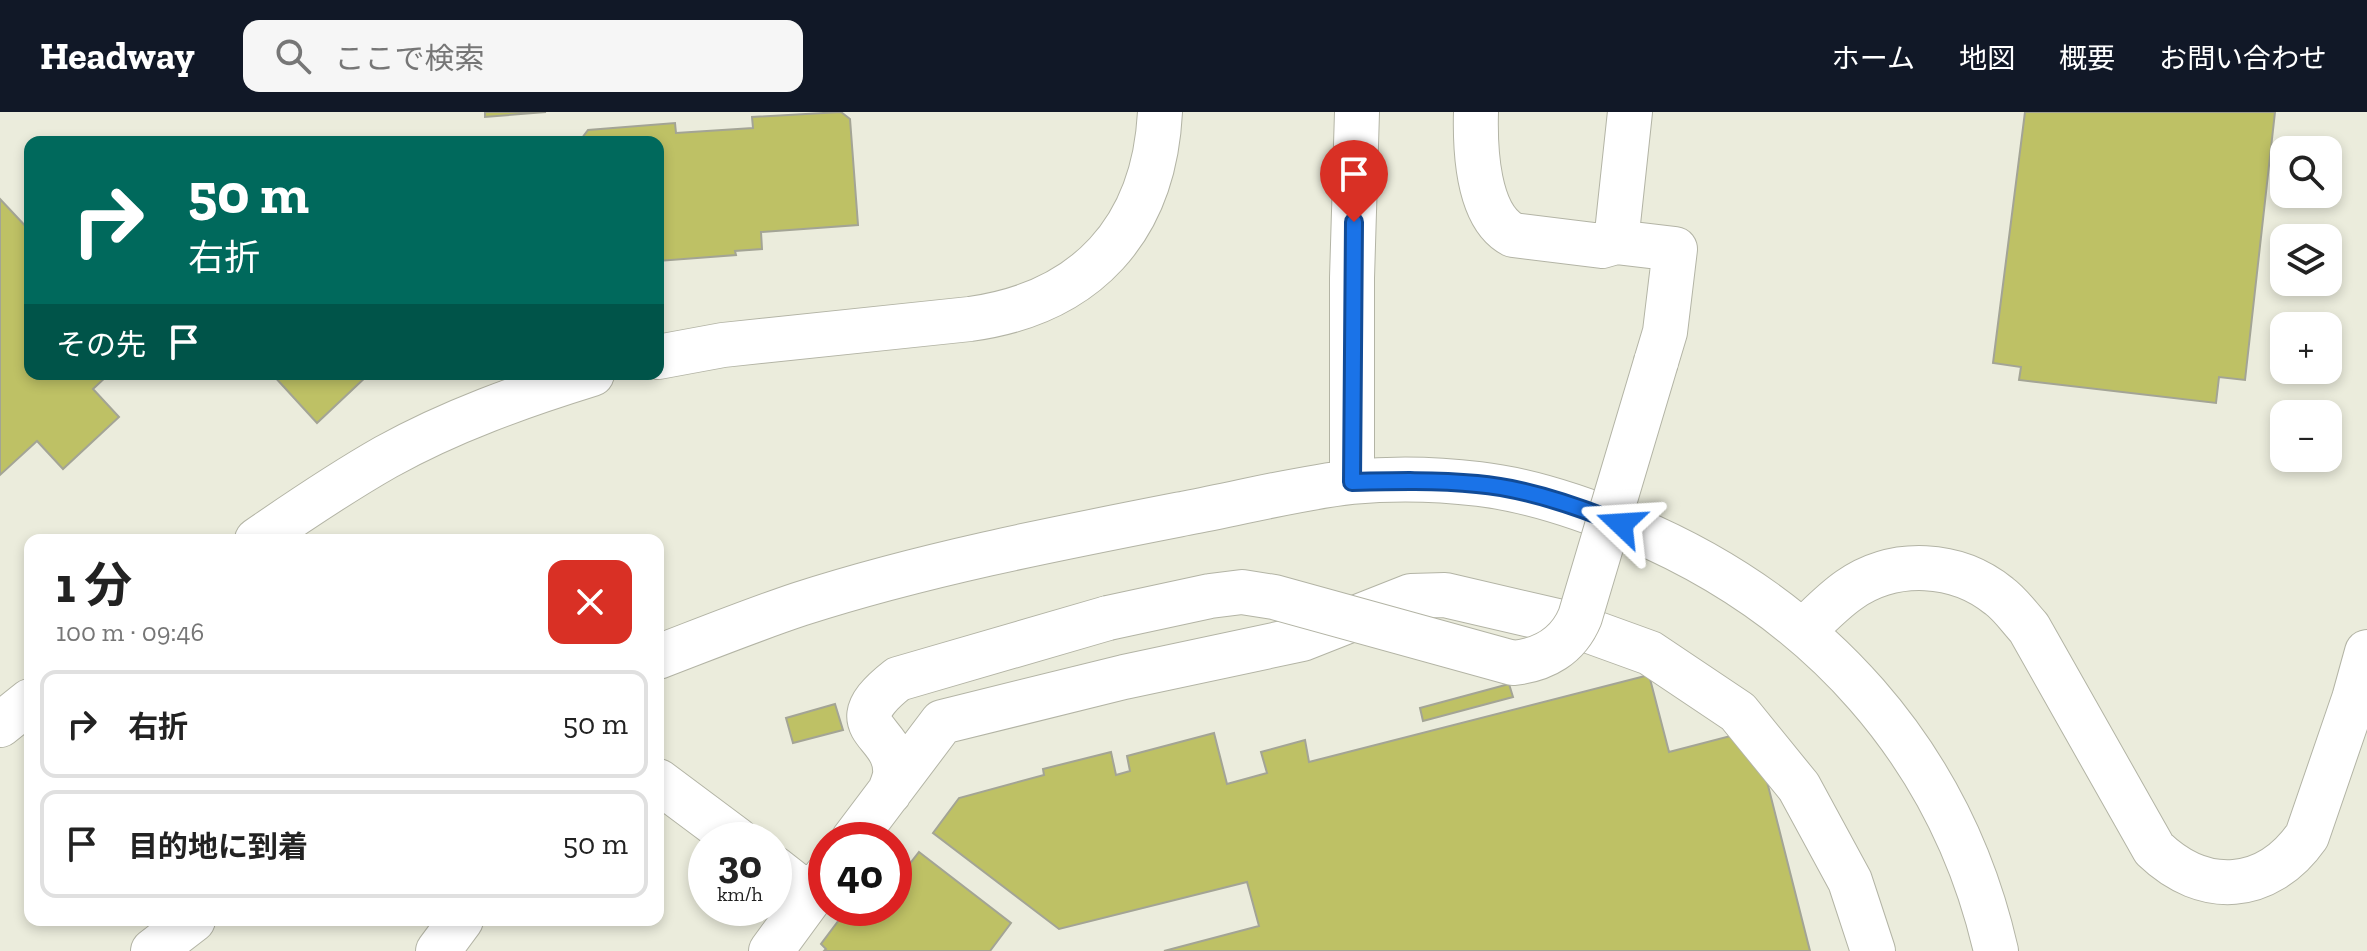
<!DOCTYPE html>
<html lang="ja">
<head>
<meta charset="utf-8">
<style>
  :root { --surface:#fff; --page:#f6f6f6; --text:#222; --muted:#767676; --line:#e0e0e0; --accent:#111827 }
  body { margin:0; font-family:"Zilla Slab","Noto Sans JP",serif; background:var(--page); color:var(--text); height:100vh; display:flex; flex-direction:column; font-size:30px; white-space:nowrap }
  * { box-sizing:border-box; margin:0 }
  p { font-size:26px; color:var(--muted) }
  .icon { flex:none; width:44px; height:44px; fill:none; stroke:currentColor; stroke-width:2; stroke-linecap:round; stroke-linejoin:round }
  .map { position:relative; flex:1; overflow:hidden }
  .sheet { position:absolute; left:24px; top:422px; width:640px; height:392px; display:flex; flex-direction:column; background:var(--surface); border-radius:16px; box-shadow:0 4px 12px #0003 }
  .sheet>* { flex:none }
  .guide { position:absolute; left:24px; top:24px; width:640px; height:244px; border-radius:16px; box-shadow:0 4px 12px #0003; background:#00695c; color:#fff; overflow:hidden }
  .tools { position:absolute; left:2270px; top:24px; display:grid; gap:16px }
  .tools a { display:grid; place-items:center; width:72px; height:72px; border-radius:16px; background:var(--surface); box-shadow:0 4px 12px #0003; font-size:40px }
  .speed { position:absolute; left:688px; top:710px; display:flex; gap:16px; font-size:40px; font-weight:700; text-align:center }
  .speed>* { display:grid; place-content:center; width:104px; height:104px; border-radius:50%; background:var(--surface); box-shadow:0 4px 12px #0003; line-height:1 }
  .speed small { font-size:20px; font-weight:400 }
  .speed .limit { border:12px solid #d22; background:#fff; color:#111 }
  .pin { position:absolute; display:grid; place-items:center; width:68px; height:68px; color:#fff; margin:-82px -34px; border-radius:50% 50% 50% 0; rotate:-45deg; box-shadow:0 0 8px #0007 }
  .pin .icon { rotate:45deg }
  .me { position:absolute; width:88px; margin:-44px; rotate:290deg; stroke-linejoin:round; filter:drop-shadow(0 0 6px #0008) }
  .turn { display:flex; align-items:center; gap:28px; height:168px; padding:0 32px; font-size:36px }
  .turn .icon { width:104px; height:104px; stroke-width:2.5 }
  .turn b { display:block; font-size:56px; line-height:68px }
  .then { display:flex; align-items:center; height:76px; padding:0 32px; background:#0003; gap:16px; font-size:30px }
  .round { display:grid; place-items:center; flex:none; width:84px; height:84px; border-radius:16px; background:var(--page) }
  .summary { display:flex; align-items:center; justify-content:space-between; height:136px; padding:0 32px }
  h1 { font-size:48px; font-weight:700; line-height:60px }
  ul { padding:0; list-style:none }
  li { display:flex; align-items:center; gap:24px; height:108px; margin:0 16px 12px; padding:0 16px; border:4px solid var(--line); border-radius:16px }
  li div { flex:1 }
  li b { display:block; font-size:30px }
  li em { font-style:normal }
  header { display:flex; align-items:center; gap:48px; box-sizing:border-box; height:112px; padding:0 40px; background:var(--accent); color:#fff }
  header strong { font-size:38px }
  nav { display:flex; gap:44px; margin-inline-start:auto; font-size:28px }
  .search { width:560px; height:72px; background:var(--page); display:flex; align-items:center; gap:20px; box-sizing:border-box; padding:0 28px; border-radius:16px; color:var(--muted); font-size:30px }
  .map>svg:first-child { display:block }
  .building { fill:#bec165; stroke:#a3a495; stroke-width:2 }
  .lines { fill:none; stroke-linecap:round; stroke-linejoin:round }
  .minor-casing { stroke:#b3b4a5; stroke-width:46 }
  .minor { stroke:#fff; stroke-width:44 }
  .minor-bridge-casing { stroke:#b3b4a5; stroke-width:46; stroke-linecap:butt }
  .minor-bridge { stroke:#fff; stroke-width:44 }
  .route-casing { stroke:#114b97; stroke-width:20 }
  .route { stroke:#1a73e8; stroke-width:14 }
</style>
</head>
<body>
<header>
<strong>Headway</strong>
<div class="search"><svg class="icon" aria-label="search" viewBox="0 0 24 24"><circle cx="10" cy="10" r="6"/><path d="M15 15l6 6"/></svg>ここで検索</div>
<nav><a>ホーム</a><a>地図</a><a>概要</a><a>お問い合わせ</a></nav>
</header>
<div class="map">
<svg width="2367" height="839" viewBox="0 0 2367 839">
  <rect width="100%" height="100%" fill="#ebecdc"/>
  <!-- building -->
  <path class="building" d="M 485,0 L 546,0 L 485,5 Z
    M 841,0 L 850,7 L 858,113 L 761,120 L 762,137 L 735,139 L 736,143 L 658,149 L 658,30 L 579,30 L 588,18 L 675,11 L 676,21 L 753,16 L 752,5 Z
    M 2025,0 L 2275,0 L 2245,268 L 2219,265 L 2216,291 L 2019,268 L 2021,255 L 1993,251 Z
    M 0,87 L 30,119 L 30,262 L 109,262 L 93,277 L 119,305 L 63,357 L 37,329 L 0,363 Z
    M 272,262 L 369,262 L 317,311 Z
    M 1649,563 L 1669,640 L 1738,622 L 1758,634 L 1810,839 L 1164,839 L 1259,814 L 1247,770 L 1059,817 L 933,721 L 959,686 L 1044,663 L 1043,657 L 1111,640 L 1116,663 L 1130,659 L 1127,644 L 1214,621 L 1227,672 L 1267,661 L 1261,640 L 1305,628 L 1309,650 Z
    M 1509,572 L 1513,585 L 1423,609 L 1420,596 Z
    M 835,592 L 843,618 L 793,631 L 786,606 Z
    M 919,740 L 1011,811 L 990,839 L 824,839 L 826,837 L 821,832 L 848,796 L 894,796 L 894,772 Z"/>
  <g class="lines">
    <!-- minor casing -->
    <g class="minor-casing">
      <path id="minor" d="M 1476,0 C 1475,36 1477,104 1513,123 L 1602,134 L 1616,130
        M 1630,0 L 1616,130 L 1675,137 L 1665,220 L 1656,250
        M 658,245 L 723,233 L 970,207 C 1086,191 1154,118 1160,0
        M 1352,370 L 1352,166 L 1357,0
        M 257,428 C 299,399 342,370 386,345 C 451,309 521,284 592,262
        M 1803,519 C 1818,505 1833,489 1849,478 C 1895,446 1957,450 1999,484 C 2010,492 2019,505 2029,516 L 2154,737 C 2204,785 2267,781 2307,724 L 2354,587 L 2367,540
        M 658,545 C 705,527 752,508 800,492 C 924,452 1059,426 1187,401 C 1241,391 1297,376 1352,370 C 1392,366 1438,367 1479,372 C 1531,378 1583,396 1631,416 C 1817,494 1951,641 1996,839
        M 0,613 L 30,589
        M 658,669 L 737,728
        M 889,681 C 891,676 894,669 895,663 C 899,617 833,618 898,567 L 1108,506
        M 853,728 L 942,610 L 1124,565 L 1302,527 L 1411,484 L 1445,483 L 1570,512 L 1650,541 L 1738,600 L 1799,675 L 1850,769 L 1873,839
        M 774,756 L 811,785
        M 153,839 L 193,808
        M 438,839 L 461,808
        M 771,839 L 826,764"/>
    </g>
    <!-- minor -->
    <use href="#minor" class="minor"/>
    <!-- minor-bridge casing -->
    <g class="minor-bridge-casing">
      <path id="minor-bridge" d="M 1108,506 L 1210,484 L 1242,480 L 1274,485 L 1513,551 C 1544,548 1568,534 1580,505 L 1656,250"/>
    </g>
    <!-- minor-bridge -->
    <use href="#minor-bridge" class="minor-bridge"/>
  </g>
  <g class="lines">
    <!-- route casing -->
    <g class="route-casing">
      <path id="route" d="M 1354,110 L 1352,370 C 1394,369 1436,368 1477,372 C 1526,376 1577,394 1621,412"/>
    </g>
    <!-- route -->
    <use href="#route" class="route"/>
  </g>
</svg>
<div class="tools">
<a><svg class="icon" aria-label="search" viewBox="0 0 24 24"><circle cx="10" cy="10" r="6"/><path d="M15 15l6 6"/></svg></a>
<a><svg class="icon" aria-label="layers" viewBox="0 0 24 24"><path d="M12 4l9 5-9 5-9-5zM3 14l9 5 9-5"/></svg></a>
<a>+</a>
<a>−</a>
</div>
<div class="speed"><div>30<small>km/h</small></div><div class="limit">40</div></div>
<div class="pin" style="left:1354px;top:110px;background:#d93025"><svg class="icon" aria-label="arrive" viewBox="0 0 24 24"><path d="M6 21V4h12l-3 4 3 4H6"/></svg></div>
<svg class="me" style="left:1621px;top:412px" viewBox="-20 -20 40 40"><path d="M0-17L14 15 0 8-14 15z" fill="#1a73e8" stroke="#fff" stroke-width="4"/></svg>
<div class="guide">
<div class="turn"><svg class="icon" aria-label="right" viewBox="0 0 24 24"><path d="M7 20v-9h11M14 6l5 5-5 5"/></svg><div><b>50 m</b>右折</div></div>
<div class="then">その先<svg class="icon" aria-label="arrive" viewBox="0 0 24 24"><path d="M6 21V4h12l-3 4 3 4H6"/></svg></div>
</div>
<section class="sheet">
<div class="summary"><div><h1>1 分</h1><p>100 m · 09:46</p></div><a class="round" style="background:#d93025;color:#fff"><svg class="icon" aria-label="close" viewBox="0 0 24 24"><path d="M6 6l12 12M18 6L6 18"/></svg></a></div>
<ul>
<li><svg class="icon" aria-label="right" viewBox="0 0 24 24"><path d="M7 20v-9h11M14 6l5 5-5 5"/></svg><div><b>右折</b></div><em>50 m</em></li>
<li><svg class="icon" aria-label="arrive" viewBox="0 0 24 24"><path d="M6 21V4h12l-3 4 3 4H6"/></svg><div><b>目的地に到着</b></div><em>50 m</em></li>
</ul>
</section>
</div>
</body>
</html>
